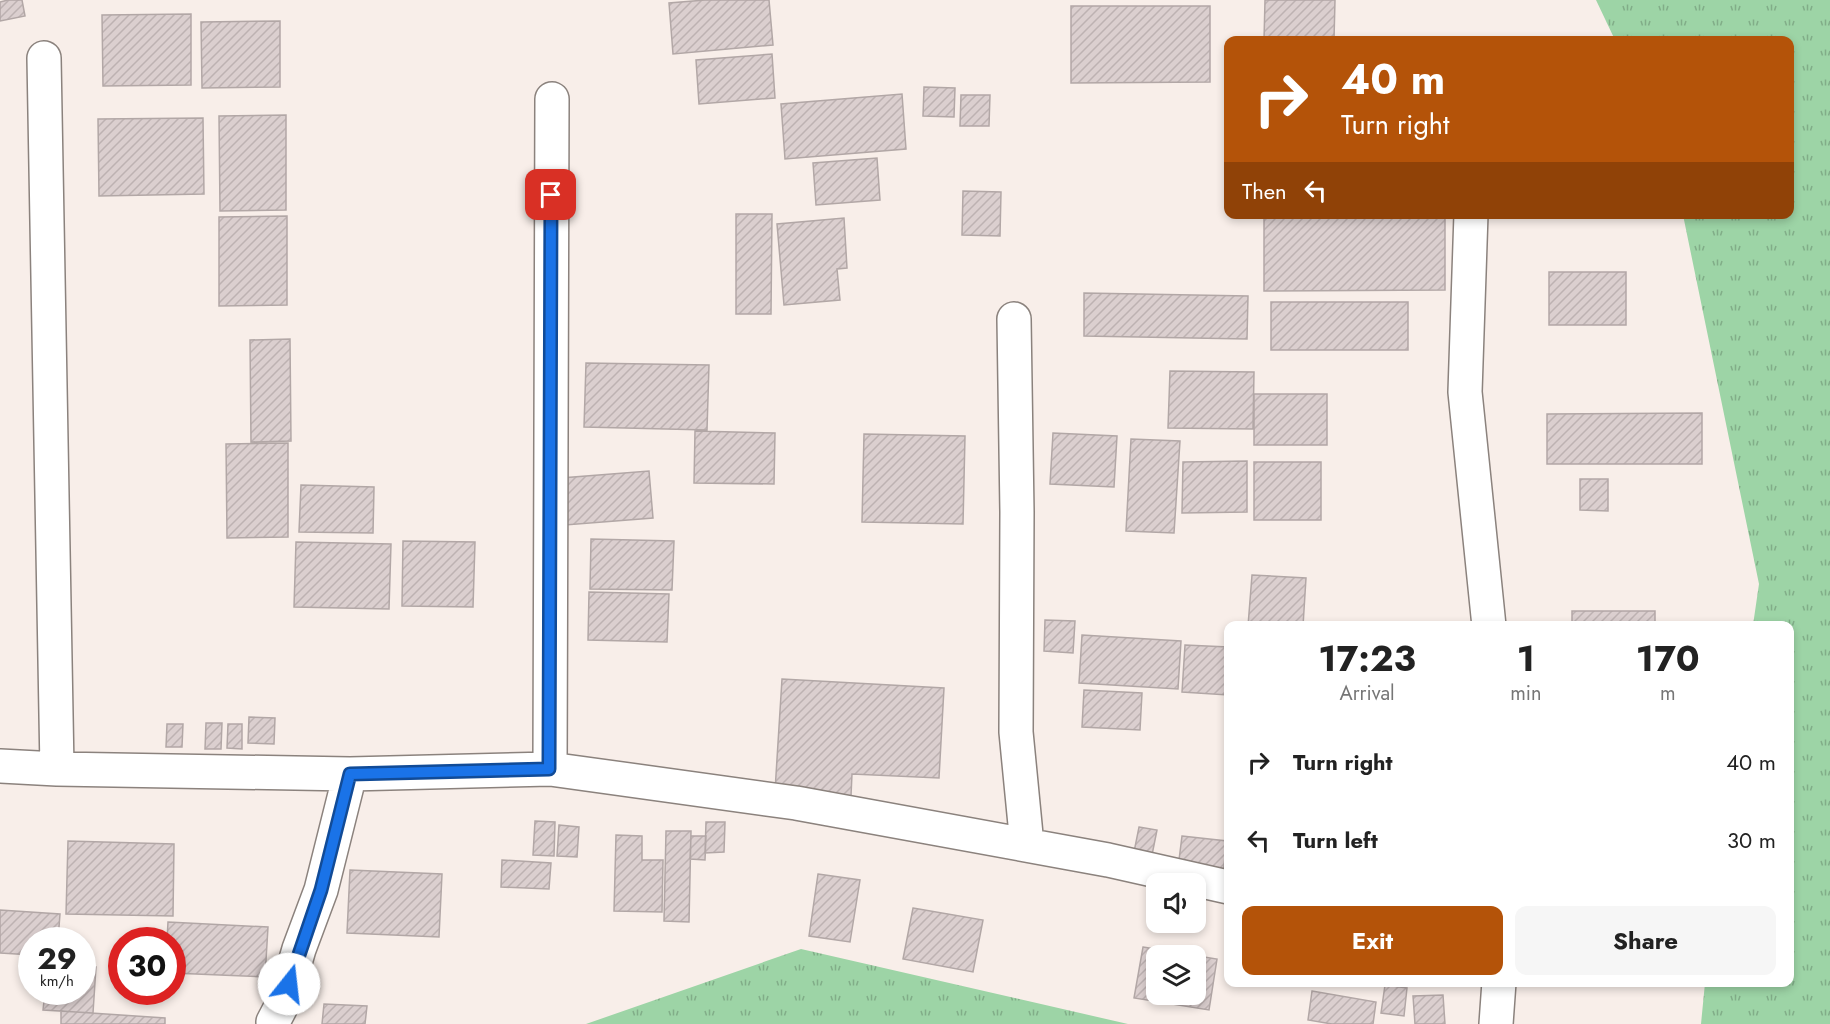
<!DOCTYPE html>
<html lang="en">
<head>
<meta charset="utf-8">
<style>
  :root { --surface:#fff; --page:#f6f6f6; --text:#222; --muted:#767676; --accent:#b45309 }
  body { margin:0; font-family:Jost,sans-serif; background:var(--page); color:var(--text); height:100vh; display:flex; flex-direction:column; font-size:22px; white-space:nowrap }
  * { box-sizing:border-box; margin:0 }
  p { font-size:20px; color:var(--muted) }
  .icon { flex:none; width:33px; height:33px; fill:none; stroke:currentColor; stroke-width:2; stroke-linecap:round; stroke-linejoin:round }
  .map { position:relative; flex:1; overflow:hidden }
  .drawer { position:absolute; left:1224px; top:621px; width:570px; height:366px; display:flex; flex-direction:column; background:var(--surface); border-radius:12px; box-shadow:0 3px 9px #0003 }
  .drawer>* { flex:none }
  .guide { position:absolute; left:1224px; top:36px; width:570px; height:183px; border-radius:12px; box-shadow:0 3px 9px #0003; background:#b45309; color:#fff; overflow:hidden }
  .controls { position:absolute; left:1146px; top:873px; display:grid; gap:12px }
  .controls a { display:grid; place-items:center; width:60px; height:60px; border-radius:12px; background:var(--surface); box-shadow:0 3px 9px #0003; font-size:30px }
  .speed { position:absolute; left:18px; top:927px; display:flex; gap:12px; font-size:30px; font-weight:700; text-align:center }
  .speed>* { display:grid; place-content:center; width:78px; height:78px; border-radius:50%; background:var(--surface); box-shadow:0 3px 9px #0003; line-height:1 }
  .speed small { font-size:15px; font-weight:400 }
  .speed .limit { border:9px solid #d22; background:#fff; color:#111 }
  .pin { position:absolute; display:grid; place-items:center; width:51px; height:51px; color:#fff; margin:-26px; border-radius:12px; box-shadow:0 3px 9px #0006 }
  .me { position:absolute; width:66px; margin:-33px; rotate:16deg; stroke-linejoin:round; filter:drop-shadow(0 0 4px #0008) }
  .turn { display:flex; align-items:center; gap:21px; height:126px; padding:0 18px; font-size:27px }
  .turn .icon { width:78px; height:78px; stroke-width:2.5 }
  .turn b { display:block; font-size:42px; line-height:51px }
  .then { display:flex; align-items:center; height:57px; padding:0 18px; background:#0003; gap:12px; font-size:22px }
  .eta { display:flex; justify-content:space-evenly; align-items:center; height:102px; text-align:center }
  .eta b { font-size:36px; font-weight:700; line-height:42px }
  .primary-button { display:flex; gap:12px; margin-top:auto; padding:12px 18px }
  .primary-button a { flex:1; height:69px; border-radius:12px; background:var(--accent); color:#fff; font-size:24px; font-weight:700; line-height:69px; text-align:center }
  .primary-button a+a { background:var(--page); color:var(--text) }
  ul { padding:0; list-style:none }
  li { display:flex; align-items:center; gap:18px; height:78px; padding:0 18px }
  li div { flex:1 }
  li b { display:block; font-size:22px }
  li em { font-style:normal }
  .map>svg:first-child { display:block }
  .grass { fill:url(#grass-tufts) }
  .building { fill:url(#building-hatch); stroke:#b2a7a6; stroke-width:1.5; fill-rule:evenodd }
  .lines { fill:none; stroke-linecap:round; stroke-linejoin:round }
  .minor-casing { stroke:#8b827d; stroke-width:36 }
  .minor { stroke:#fff; stroke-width:33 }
  .route-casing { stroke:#114b97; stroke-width:15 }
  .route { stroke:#1a73e8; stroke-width:10 }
</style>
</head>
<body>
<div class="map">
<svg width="1830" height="1024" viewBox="0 0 1830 1024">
  <defs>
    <pattern id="grass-tufts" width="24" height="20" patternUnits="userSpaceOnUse" patternTransform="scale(1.5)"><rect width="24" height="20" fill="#9dd4a6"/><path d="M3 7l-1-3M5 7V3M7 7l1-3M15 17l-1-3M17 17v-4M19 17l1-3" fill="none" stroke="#81ad88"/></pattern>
    <pattern id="building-hatch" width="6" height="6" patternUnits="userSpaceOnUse" patternTransform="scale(1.5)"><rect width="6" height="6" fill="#dbcfcf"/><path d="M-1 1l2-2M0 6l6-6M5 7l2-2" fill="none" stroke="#bdb2b2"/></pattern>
  </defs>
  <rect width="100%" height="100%" fill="#f8eee9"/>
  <!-- grass -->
  <path class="grass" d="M 1596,0 L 1830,0 L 1830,1024 L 1701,1024 L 1705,983 L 1790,982 L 1790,626 L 1753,625 L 1759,584 L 1683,215 L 1790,214 L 1790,40 L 1615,40 Z
    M 801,949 L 1128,1024 L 586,1024 Z"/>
  <!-- building -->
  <path class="building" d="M 8,0 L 22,0 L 25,16 L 0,21 L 0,2 Z
    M 705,0 L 769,0 L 773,45 L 673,54 L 669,3 Z
    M 1265,0 L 1335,0 L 1334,40 L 1264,40 Z
    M 1071,6 L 1210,6 L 1210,82 L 1071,83 Z
    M 191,14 L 191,85 L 103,86 L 102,15 Z
    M 280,21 L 280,87 L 202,88 L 201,22 Z
    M 772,54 L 775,98 L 699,104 L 696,60 Z
    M 924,87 L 955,88 L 954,117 L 923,116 Z
    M 902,94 L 906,149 L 785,159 L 781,104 Z
    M 961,95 L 990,95 L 989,126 L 960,126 Z
    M 286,115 L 286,210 L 220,211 L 219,116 Z
    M 203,118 L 204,194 L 99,196 L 98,119 Z
    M 877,158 L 880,200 L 816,205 L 813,163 Z
    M 963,191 L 1001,192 L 1000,236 L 962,235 Z
    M 736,214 L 772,214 L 771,314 L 736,314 Z
    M 1264,214 L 1445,214 L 1445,290 L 1264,291 Z
    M 287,216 L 287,305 L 219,306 L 219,217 Z
    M 844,218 L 847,268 L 837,269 L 840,300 L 784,305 L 777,224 Z
    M 1549,272 L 1626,272 L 1626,325 L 1549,325 Z
    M 1084,293 L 1248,296 L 1247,339 L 1084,336 Z
    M 1271,302 L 1408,302 L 1408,350 L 1271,350 Z
    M 290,339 L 291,441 L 251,442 L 250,340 Z
    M 586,363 L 709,365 L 707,430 L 584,427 Z
    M 1170,371 L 1254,372 L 1253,429 L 1168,428 Z
    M 1254,394 L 1327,394 L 1327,445 L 1254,445 Z
    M 1702,413 L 1702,464 L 1547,464 L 1547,414 Z
    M 695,431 L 775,433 L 774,484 L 694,483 Z
    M 1053,433 L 1117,436 L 1114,487 L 1050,484 Z
    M 864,434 L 965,436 L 963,524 L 862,522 Z
    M 1131,439 L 1180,441 L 1174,533 L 1126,531 Z
    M 288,443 L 288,537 L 227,538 L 226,444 Z
    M 1247,461 L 1247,512 L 1182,513 L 1183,462 Z
    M 1254,462 L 1321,462 L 1321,520 L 1254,520 Z
    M 649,471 L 653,518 L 565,525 L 561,478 Z
    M 1580,479 L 1608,479 L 1608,511 L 1580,510 Z
    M 301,485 L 374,487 L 373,533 L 299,532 Z
    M 591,539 L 674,541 L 672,590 L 590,589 Z
    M 403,541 L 475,542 L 473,607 L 402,606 Z
    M 296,542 L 391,544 L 389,609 L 294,607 Z
    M 1252,575 L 1306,578 L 1303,626 L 1248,626 Z
    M 589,592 L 669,594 L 667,642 L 588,640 Z
    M 1572,611 L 1655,611 L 1655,626 L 1572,626 Z
    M 1045,620 L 1075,621 L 1073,653 L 1044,651 Z
    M 1082,635 L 1181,641 L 1178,689 L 1079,683 Z
    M 1185,645 L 1228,647 L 1228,695 L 1182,692 Z
    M 782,679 L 944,688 L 939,778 L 852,774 L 851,796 L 775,791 Z
    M 1084,690 L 1142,693 L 1140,730 L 1082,727 Z
    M 249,717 L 275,718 L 274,744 L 248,743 Z
    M 206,723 L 222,723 L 221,749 L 205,749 Z
    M 167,724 L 183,724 L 182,747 L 166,747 Z
    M 228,724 L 242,724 L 242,749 L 227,748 Z
    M 535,821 L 555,822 L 554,856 L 533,855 Z
    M 706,822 L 725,822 L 724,852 L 705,853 Z
    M 559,825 L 579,827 L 577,857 L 557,856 Z
    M 1139,827 L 1157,830 L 1151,860 L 1133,857 Z
    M 666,831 L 691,831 L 689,922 L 664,921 Z
    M 616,835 L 642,836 L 642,860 L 663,860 L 662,912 L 614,911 Z
    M 691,836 L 706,836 L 705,860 L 690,859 Z
    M 1182,836 L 1227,841 L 1223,873 L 1178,868 Z
    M 68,841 L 174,844 L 173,916 L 66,914 Z
    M 502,860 L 551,863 L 549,889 L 501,887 Z
    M 350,870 L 442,874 L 439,937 L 347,933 Z
    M 818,874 L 860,880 L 850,942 L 809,936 Z
    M 913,908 L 983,920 L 973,972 L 903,959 Z
    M 0,910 L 60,914 L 58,940 L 32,940 L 32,955 L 0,953 Z
    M 168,922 L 268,927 L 265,977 L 172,973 L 172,940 L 167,940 Z
    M 1143,947 L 1217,959 L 1209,1010 L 1134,998 ZM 1156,956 L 1196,956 L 1196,994 L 1156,994 Z
    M 82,966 L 96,967 L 93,1013 L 43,1010 L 45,992 L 82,992 Z
    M 1385,985 L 1407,988 L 1404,1016 L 1381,1013 Z
    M 1312,991 L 1376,1002 L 1373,1024 L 1332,1024 L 1308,1020 Z
    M 1443,995 L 1445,1024 L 1415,1024 L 1413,996 Z
    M 324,1004 L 367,1006 L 365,1024 L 322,1024 Z
    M 61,1011 L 165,1018 L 165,1024 L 61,1024 Z"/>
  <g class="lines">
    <!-- minor casing -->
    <g class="minor-casing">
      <path id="minor" d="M 44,58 L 57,769
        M 1471,214 L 1465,392 L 1489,626
        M 1014,319 L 1017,512 L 1016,732 L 1027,845
        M 0,766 L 57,769 L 350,774 L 550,769 L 796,803 L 1108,860 L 1228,887
        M 550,769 L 552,99
        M 273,1022 L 284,1001 L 299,949 L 321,890 L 350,774
        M 1496,1024 L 1499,982"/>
    </g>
    <!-- minor -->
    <use href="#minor" class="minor"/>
  </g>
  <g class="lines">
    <!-- route casing -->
    <g class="route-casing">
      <path id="route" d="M 289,984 L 321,890 L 350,774 L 549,769 L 551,195"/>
    </g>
    <!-- route -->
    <use href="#route" class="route"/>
  </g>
</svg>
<div class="controls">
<a><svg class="icon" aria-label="sound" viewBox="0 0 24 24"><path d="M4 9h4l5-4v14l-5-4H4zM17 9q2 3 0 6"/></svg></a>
<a><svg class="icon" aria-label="layers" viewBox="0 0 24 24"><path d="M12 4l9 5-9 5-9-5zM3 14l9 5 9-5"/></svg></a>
</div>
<div class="speed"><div>29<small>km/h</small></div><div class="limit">30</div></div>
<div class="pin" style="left:551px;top:195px;background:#d93025"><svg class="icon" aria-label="arrive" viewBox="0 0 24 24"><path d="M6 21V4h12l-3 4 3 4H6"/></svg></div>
<svg class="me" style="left:289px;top:984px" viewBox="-20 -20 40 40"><circle r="19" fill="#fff"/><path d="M0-13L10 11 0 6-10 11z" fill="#1a73e8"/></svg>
<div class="guide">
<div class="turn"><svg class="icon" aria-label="right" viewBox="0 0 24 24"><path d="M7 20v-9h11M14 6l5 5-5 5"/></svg><div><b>40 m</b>Turn right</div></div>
<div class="then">Then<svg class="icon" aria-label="left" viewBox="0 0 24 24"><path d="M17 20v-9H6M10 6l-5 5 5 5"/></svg></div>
</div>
<section class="drawer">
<div class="eta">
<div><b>17:23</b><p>Arrival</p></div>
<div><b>1</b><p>min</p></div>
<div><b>170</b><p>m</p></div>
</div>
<ul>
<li><svg class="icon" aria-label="right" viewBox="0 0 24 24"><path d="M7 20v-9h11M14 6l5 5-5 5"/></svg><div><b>Turn right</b></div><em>40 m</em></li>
<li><svg class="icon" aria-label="left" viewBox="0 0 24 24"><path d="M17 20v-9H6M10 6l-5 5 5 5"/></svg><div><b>Turn left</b></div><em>30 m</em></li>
</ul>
<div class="primary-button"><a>Exit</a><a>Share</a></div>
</section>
</div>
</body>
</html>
